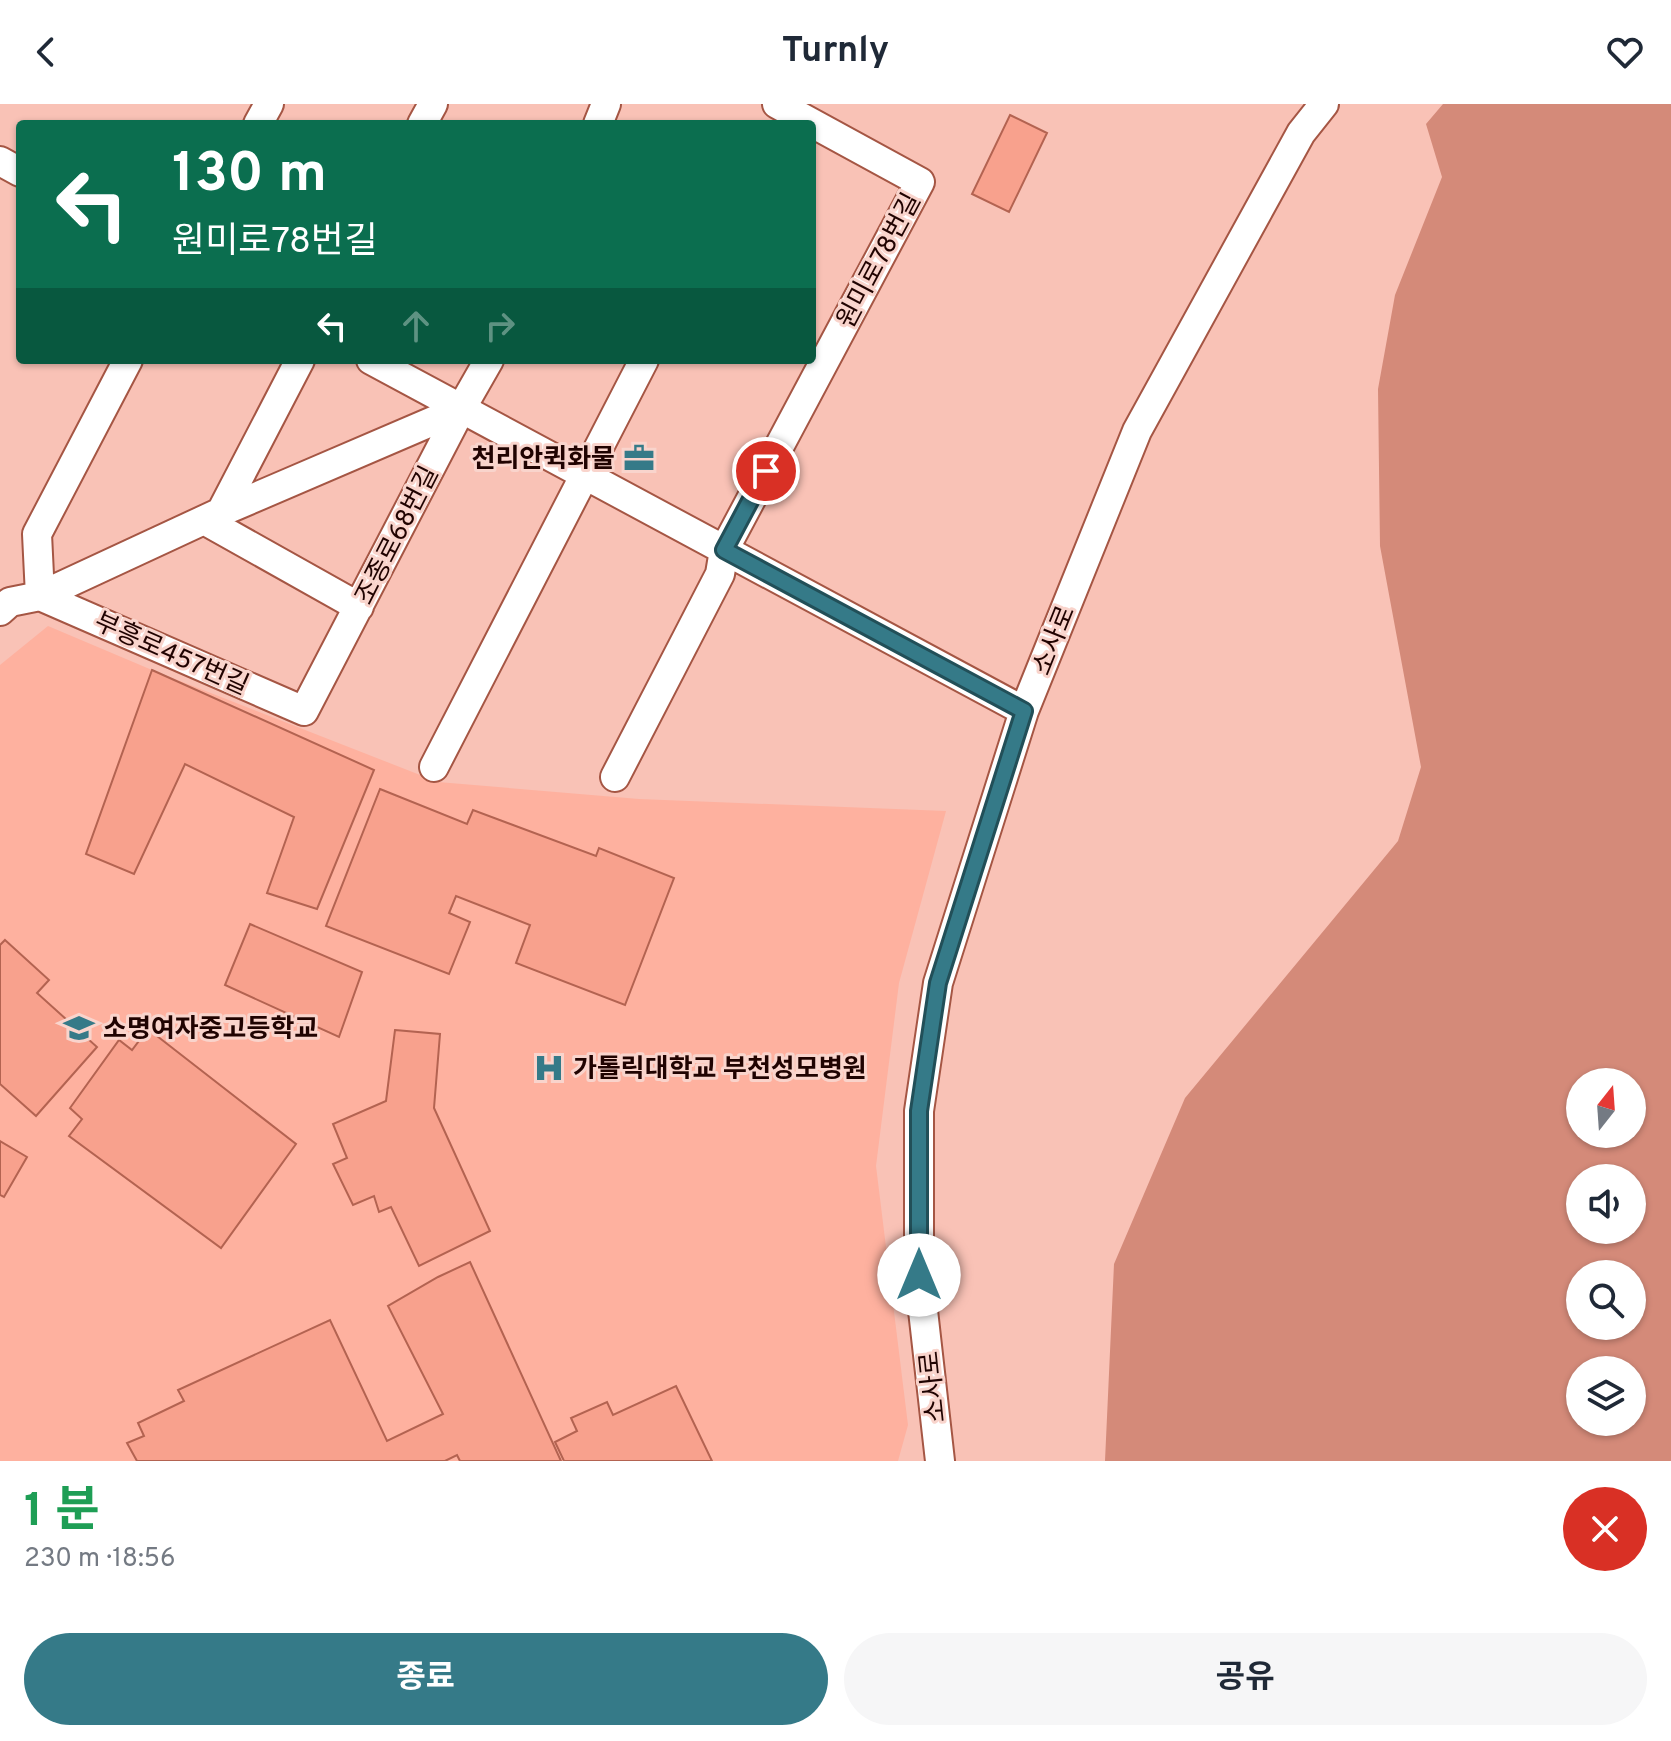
<!DOCTYPE html>
<html lang="ko">
<head>
<meta charset="utf-8">
<style>
  :root { --surface:#fff; --page:#f6f6f7; --text:#1f2937; --muted:#747a83; --accent:#357a88 }
  body { margin:0; font-family:Overpass,"Noto Sans KR",sans-serif; background:var(--page); color:var(--text); height:100vh; display:flex; flex-direction:column; font-size:30px; white-space:nowrap }
  * { box-sizing:border-box; margin:0 }
  p { font-size:26px; color:var(--muted) }
  .icon { flex:none; width:44px; height:44px; fill:none; stroke:currentColor; stroke-width:2; stroke-linecap:round; stroke-linejoin:round }
  .map { position:relative; height:1357px; overflow:hidden }
  .details { display:flex; flex-direction:column; background:var(--surface); flex:1 }
  .details>* { flex:none }
  .banner { position:absolute; left:16px; top:16px; width:800px; height:244px; border-radius:8px; box-shadow:0 2px 6px #0004; background:#0b6e4f; color:#fff; overflow:hidden }
  .needle { width:52px; rotate:17deg }
  .tools { position:absolute; left:1566px; top:964px; display:grid; gap:16px }
  .tools a { display:grid; place-items:center; width:80px; height:80px; border-radius:50%; background:var(--surface); box-shadow:0 2px 6px #0004; font-size:40px }
  .pin { position:absolute; display:grid; place-items:center; width:68px; height:68px; color:#fff; margin:-34px; border:4px solid #fff; border-radius:50%; box-shadow:0 2px 8px #0007 }
  .me { position:absolute; width:88px; margin:-44px; rotate:0deg; stroke-linejoin:round; filter:drop-shadow(0 0 6px #0008) }
  .turn { display:flex; align-items:center; gap:28px; height:168px; padding:0 24px; font-size:36px }
  .turn .icon { width:104px; height:104px; stroke-width:2.5 }
  .turn b { display:block; font-size:56px; line-height:68px }
  .lanes { display:flex; align-items:center; height:76px; padding:0 24px; background:#0003; justify-content:center; gap:40px; direction:ltr }
  .lanes .off { opacity:.35 }
  .round { display:grid; place-items:center; flex:none; width:84px; height:84px; border-radius:42px; background:var(--page) }
  .head { display:flex; align-items:center; justify-content:space-between; height:136px; padding:0 24px }
  h1 { font-size:48px; font-weight:700; line-height:60px; color:#1e9e55 }
  .action { display:flex; gap:16px; margin-top:auto; padding:16px 24px }
  .action a { flex:1; height:92px; border-radius:48px; background:var(--accent); color:#fff; font-size:32px; font-weight:700; line-height:92px; text-align:center }
  .action a+a { background:var(--page); color:var(--text) }
  header { display:flex; justify-content:space-between; align-items:center; height:104px; padding:0 24px; background:var(--surface); font-size:36px; font-weight:700 }
  .map>svg:first-child { display:block }
  .built { fill:#feb19f }
  .green { fill:#d48a79; fill-rule:evenodd }
  .building { fill:#f8a18d; stroke:#b36351; stroke-width:2 }
  .lines { fill:none; stroke-linecap:round; stroke-linejoin:round }
  .minor-casing { stroke:#a55644; stroke-width:32 }
  .minor { stroke:#fff; stroke-width:28 }
  .route-casing { stroke:#224f58; stroke-width:20 }
  .route { stroke:#357a88; stroke-width:14 }
  .labels { text-anchor:middle; stroke-width:6; stroke-linejoin:round; paint-order:stroke }
  .street-label { font-size:26px; fill:#200301; stroke:#f9d4cc }
  .poi-label { font-size:26px; font-weight:bold; fill:#200301; stroke:#f9d4cc; text-anchor:start }
</style>
</head>
<body>
<header><svg class="icon" aria-label="back" viewBox="0 0 24 24"><path d="M15 5l-7 7 7 7"/></svg>Turnly<svg class="icon" aria-label="heart" viewBox="0 0 24 24"><path d="M12 20l-8-8c-3-5 5-10 8-4 3-6 11-1 8 4z"/></svg></header>
<div class="map">
<svg width="1671" height="1357" viewBox="0 0 1671 1357">
  <rect width="100%" height="100%" fill="#f9c2b6"/>
  <!-- built -->
  <path class="built" d="M 48,522 L 152,566 L 438,678 L 639,695 L 946,707 L 899,879 L 876,1062 L 908,1321 L 898,1357 L 0,1357 L 0,561 Z"/>
  <!-- green -->
  <path class="green" d="M 1443,0 L 1671,0 L 1671,1357 L 1105,1357 L 1114,1160 L 1185,994 L 1398,737 L 1421,663 L 1380,442 L 1378,285 L 1395,191 L 1442,73 L 1426,20 ZM 1580,978 L 1632,978 L 1632,1030 L 1580,1030 ZM 1580,1074 L 1632,1074 L 1632,1126 L 1580,1126 ZM 1580,1170 L 1632,1170 L 1632,1222 L 1580,1222 ZM 1580,1266 L 1632,1266 L 1632,1318 L 1580,1318 Z"/>
  <!-- building -->
  <path class="building" d="M 1010,11 L 1047,29 L 1009,108 L 972,90 Z
    M 152,566 L 374,666 L 317,805 L 267,789 L 294,713 L 185,660 L 134,770 L 86,750 Z
    M 380,685 L 467,720 L 473,706 L 596,752 L 599,744 L 674,774 L 625,901 L 516,859 L 530,821 L 456,792 L 449,809 L 470,818 L 449,870 L 326,822 Z
    M 250,820 L 362,868 L 339,933 L 225,881 Z
    M 5,836 L 49,876 L 37,889 L 97,943 L 36,1012 L 0,980 L 0,841 Z
    M 148,925 L 296,1040 L 221,1144 L 69,1032 L 82,1015 L 70,1004 L 119,936 L 132,946 Z
    M 395,926 L 440,930 L 434,1004 L 490,1127 L 419,1162 L 391,1103 L 379,1108 L 374,1092 L 353,1101 L 333,1060 L 347,1054 L 333,1020 L 386,997 Z
    M 0,1037 L 27,1053 L 4,1093 L 0,1091 Z
    M 470,1158 L 561,1357 L 460,1357 L 457,1351 L 445,1357 L 137,1357 L 127,1339 L 144,1332 L 138,1319 L 184,1297 L 178,1286 L 330,1216 L 387,1337 L 443,1310 L 388,1202 L 438,1173 Z
    M 676,1282 L 712,1357 L 564,1357 L 555,1338 L 577,1327 L 571,1314 L 607,1298 L 613,1311 Z"/>
  <g class="lines">
    <!-- minor casing -->
    <g class="minor-casing">
      <path id="minor" d="M 258,20 L 269,0
        M 422,20 L 433,0
        M 598,20 L 606,0
        M 0,57 L 20,68
        M 371,256 L 1024,607
        M 221,408 L 461,305
        M 204,416 L 359,503
        M 40,492 L 304,607 L 461,305 L 489,256
        M 40,492 L 37,430 L 128,256
        M 0,507 L 10,498 L 40,492 L 221,408 L 300,256
        M 434,663 L 644,256
        M 615,673 L 720,470 L 724,446 L 920,78 L 777,0
        M 940,1357 L 919,1171 L 919,1007 L 938,879 L 1024,607 L 1137,327 L 1301,29 L 1324,0"/>
    </g>
    <!-- minor -->
    <use href="#minor" class="minor"/>
  </g>
  <g class="lines">
    <!-- route casing -->
    <g class="route-casing">
      <path id="route" d="M 766,367 L 724,446 L 1024,607 L 938,879 L 919,1007 L 919,1171"/>
    </g>
    <!-- route -->
    <use href="#route" class="route"/>
  </g>
  <!-- icons -->
  <defs>
    <g id="office-bare" transform="scale(2.4)"><path d="M-6-3h4V-5.5h4V-3h4V5H-6ZM-1-4.5V-3h2v-1.5ZM-6 0V1H6V0Z" fill="#357a88" stroke="#f9d4cc" stroke-width="2.5" paint-order="stroke"/></g>
    <g id="school-bare" transform="scale(2.4)"><path d="M0-5L7-2L0 1L-7-2ZM-4 1L0 2.5L4 1V4Q0 6-4 4Z" fill="#357a88" stroke="#f9d4cc" stroke-width="2.5" paint-order="stroke"/></g>
    <g id="hospital-bare" transform="scale(2.4)"><path d="M-5-5h3v3.5h4V-5h3V5h-3V1.5h-4V5h-3Z" fill="#357a88" stroke="#f9d4cc" stroke-width="2.5" paint-order="stroke"/></g>
  </defs>
  <g fill-rule="evenodd">
    <use href="#office-bare" x="639" y="354"/>
    <use href="#school-bare" x="79" y="924"/>
    <use href="#hospital-bare" x="549" y="964"/>
  </g>
  <g class="labels">
    <!-- street labels -->
    <g class="street-label">
      <text transform="translate(878 156) rotate(-62)" y="9">원미로78번길</text>
      <text transform="translate(396 431) rotate(-63)" y="9">조종로68번길</text>
      <text transform="translate(1053 536) rotate(-68)" y="9">소사로</text>
      <text transform="translate(172 549) rotate(24)" y="9">부흥로457번길</text>
      <text transform="translate(932 1283) rotate(-96)" y="9">소사로</text>
    </g>
    <!-- poi labels -->
    <g class="poi-label">
      <text x="615" y="363" text-anchor="end">천리안퀵화물</text>
      <text x="103" y="933">소명여자중고등학교</text>
      <text x="573" y="973">가톨릭대학교 부천성모병원</text>
    </g>
  </g>
</svg>
<div class="tools">
<a><svg class="needle" viewBox="-14 -14 28 28"><path d="M0-13l5 13h-10z" fill="#e53935"/><path d="M0 13l5-13h-10z" fill="#747a83"/></svg></a>
<a><svg class="icon" aria-label="sound" viewBox="0 0 24 24"><path d="M4 9h4l5-4v14l-5-4H4zM17 9q2 3 0 6"/></svg></a>
<a><svg class="icon" aria-label="search" viewBox="0 0 24 24"><circle cx="10" cy="10" r="6"/><path d="M15 15l6 6"/></svg></a>
<a><svg class="icon" aria-label="layers" viewBox="0 0 24 24"><path d="M12 4l9 5-9 5-9-5zM3 14l9 5 9-5"/></svg></a>
</div>
<div class="pin" style="left:766px;top:367px;background:#d93025"><svg class="icon" aria-label="arrive" viewBox="0 0 24 24"><path d="M6 21V4h12l-3 4 3 4H6"/></svg></div>
<svg class="me" style="left:919px;top:1171px" viewBox="-20 -20 40 40"><circle r="19" fill="#fff"/><path d="M0-13L10 11 0 6-10 11z" fill="#357a88"/></svg>
<div class="banner">
<div class="turn"><svg class="icon" aria-label="left" viewBox="0 0 24 24"><path d="M17 20v-9H6M10 6l-5 5 5 5"/></svg><div><b>130 m</b>원미로78번길</div></div>
<div class="lanes"><svg class="icon" aria-label="left" viewBox="0 0 24 24"><path d="M17 20v-9H6M10 6l-5 5 5 5"/></svg><svg class="icon off" aria-label="ahead" viewBox="0 0 24 24"><path d="M12 20V5M6 11l6-6 6 6"/></svg><svg class="icon off" aria-label="right" viewBox="0 0 24 24"><path d="M7 20v-9h11M14 6l5 5-5 5"/></svg></div>
</div>
</div>
<section class="details">
<div class="head"><div><h1>1 분</h1><p>230 m · 18:56</p></div><a class="round" style="background:#d93025;color:#fff"><svg class="icon" aria-label="close" viewBox="0 0 24 24"><path d="M6 6l12 12M18 6L6 18"/></svg></a></div>
<div class="action"><a>종료</a><a>공유</a></div>
</section>
</body>
</html>
